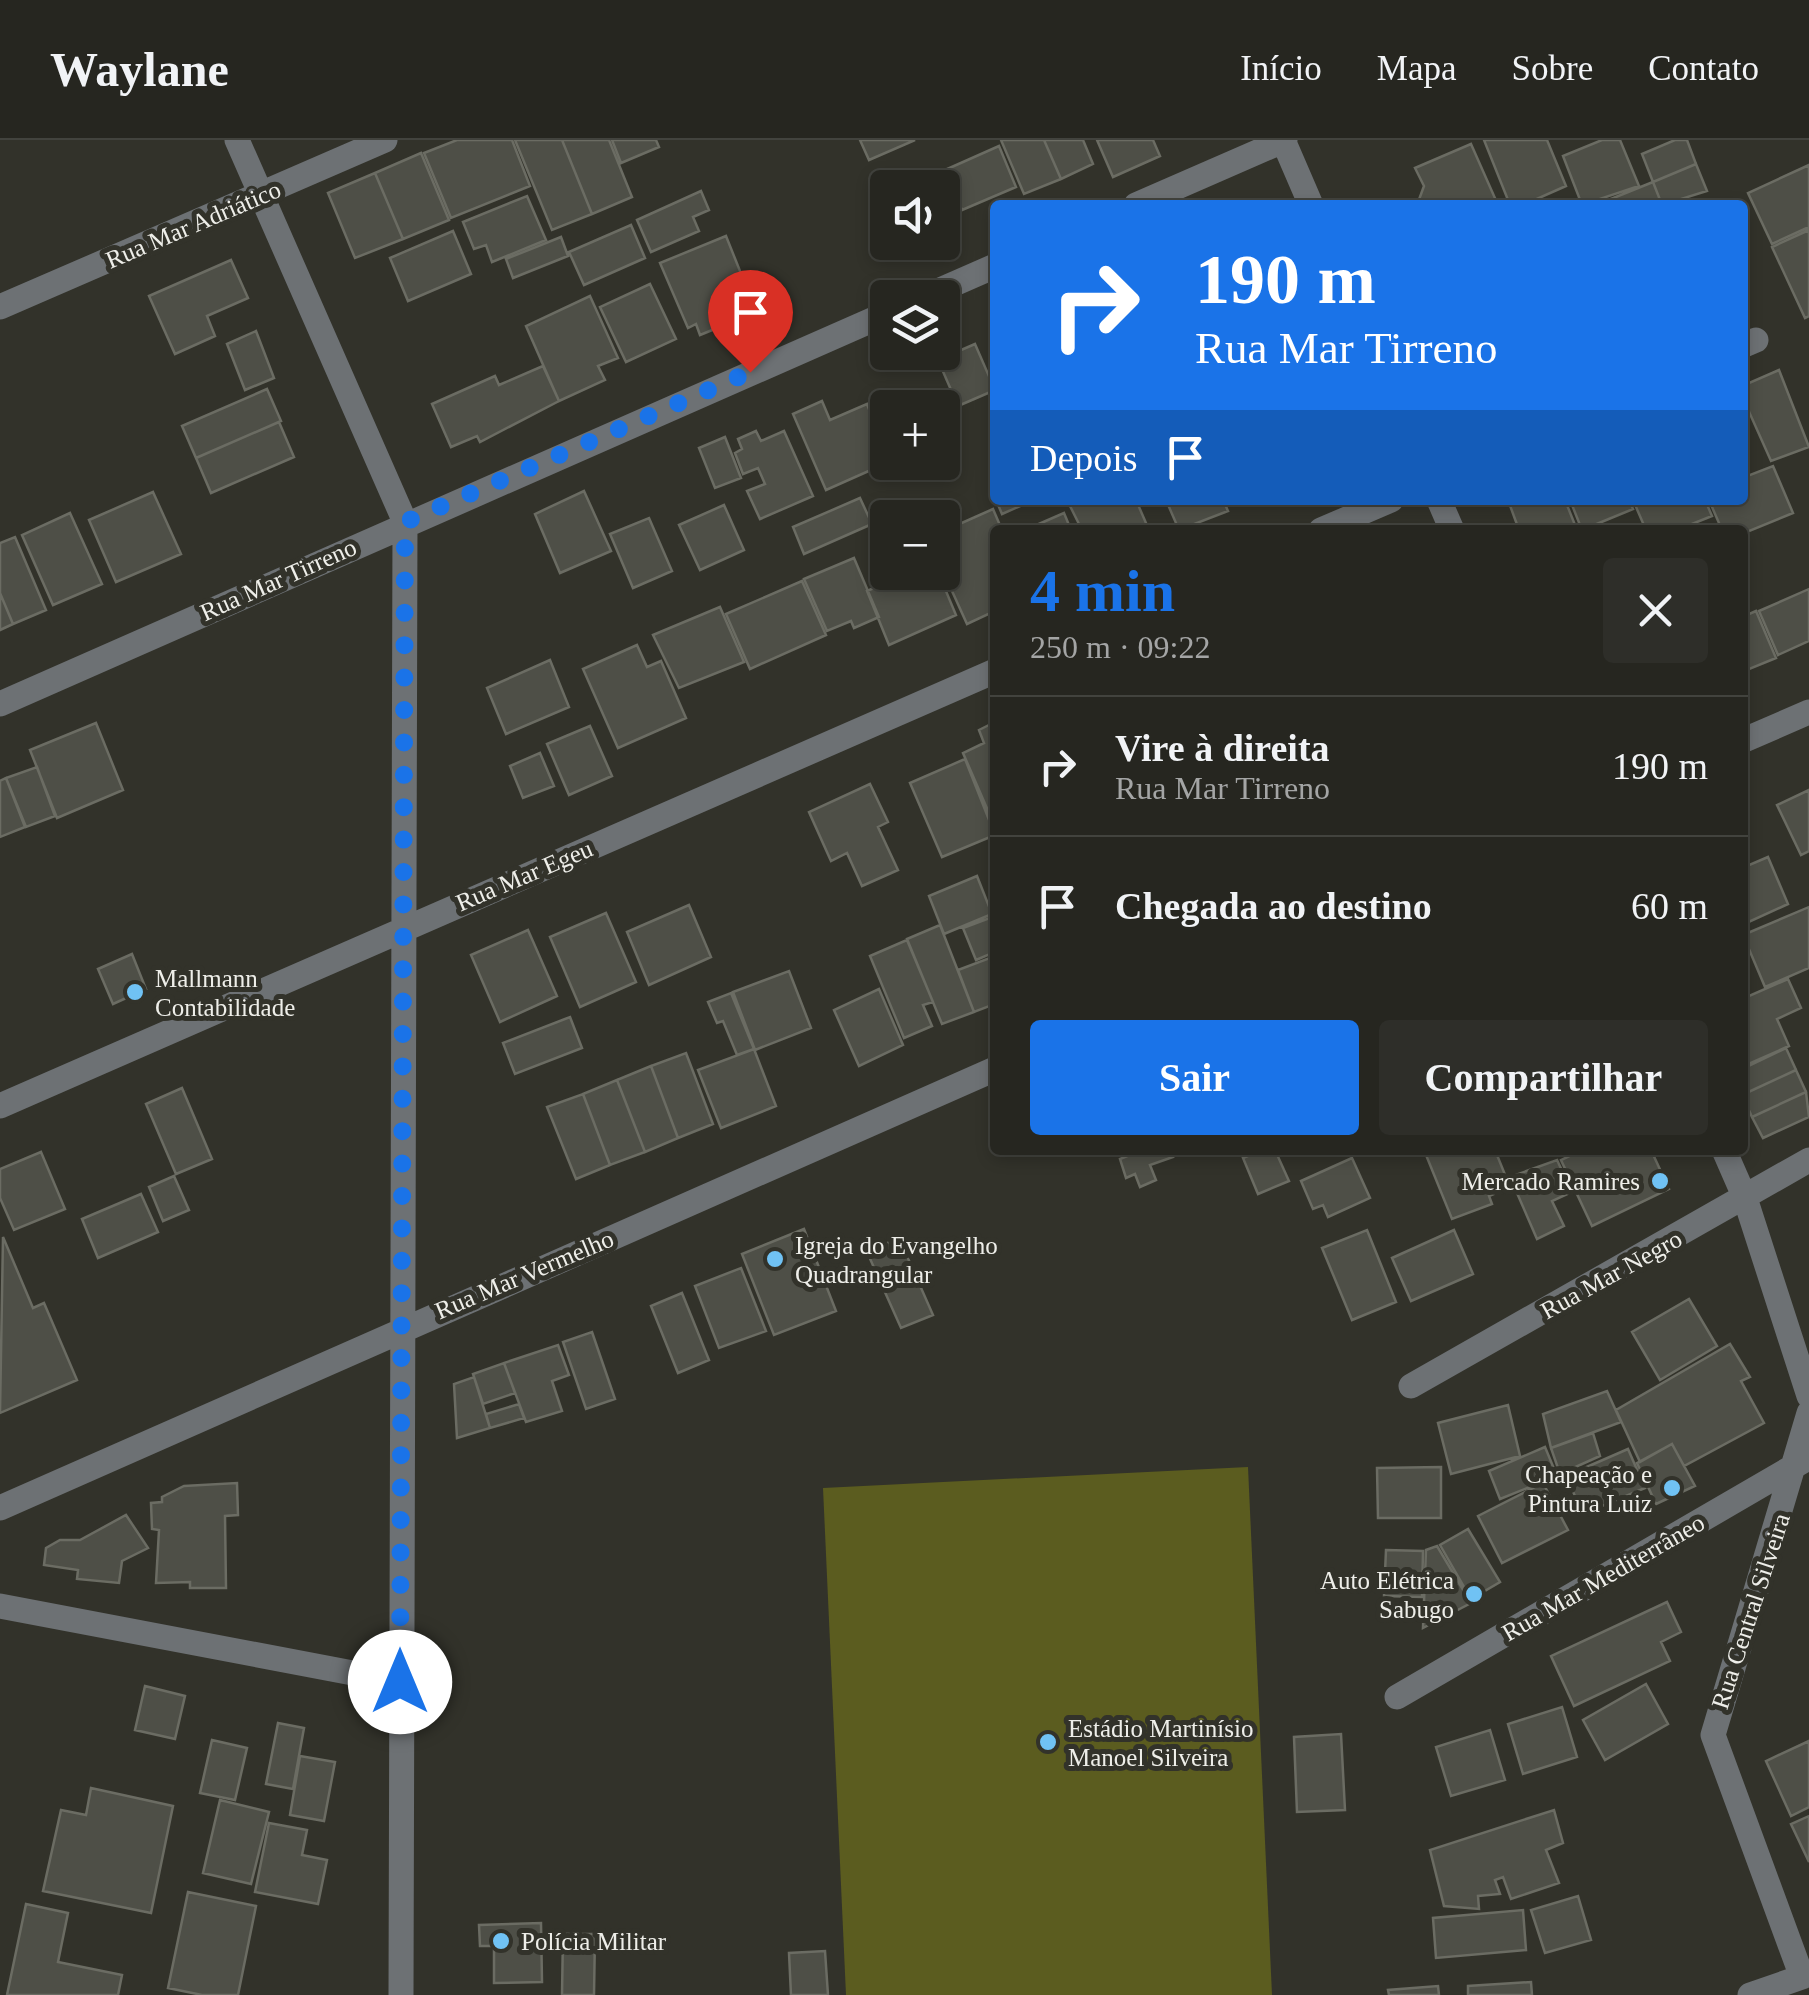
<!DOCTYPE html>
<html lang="pt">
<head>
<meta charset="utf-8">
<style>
  :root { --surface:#262620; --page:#2e2e29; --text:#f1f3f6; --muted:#a4a5a5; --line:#42433e; --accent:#1a73e8 }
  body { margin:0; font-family:"Times New Roman",serif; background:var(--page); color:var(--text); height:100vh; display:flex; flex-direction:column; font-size:38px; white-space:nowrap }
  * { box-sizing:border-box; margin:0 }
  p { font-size:32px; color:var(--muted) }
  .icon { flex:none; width:55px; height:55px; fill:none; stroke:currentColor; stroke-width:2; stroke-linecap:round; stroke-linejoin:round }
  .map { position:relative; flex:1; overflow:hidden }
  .panel { position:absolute; left:990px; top:385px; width:758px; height:630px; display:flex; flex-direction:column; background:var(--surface); border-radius:10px; box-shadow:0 5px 15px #0003,0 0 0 2px var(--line) }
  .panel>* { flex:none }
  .banner { position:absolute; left:990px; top:60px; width:758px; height:305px; border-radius:10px; box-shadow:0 5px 15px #0003,0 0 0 2px var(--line); background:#1a73e8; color:#fff; overflow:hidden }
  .fabs { position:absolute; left:870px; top:30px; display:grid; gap:20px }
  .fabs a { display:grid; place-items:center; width:90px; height:90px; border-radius:10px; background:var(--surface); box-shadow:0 5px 15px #0003,0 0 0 2px var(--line); font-size:50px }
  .pin { position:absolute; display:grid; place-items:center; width:85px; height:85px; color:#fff; margin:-102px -42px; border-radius:50% 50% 50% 0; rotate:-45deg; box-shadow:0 0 10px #0007 }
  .pin .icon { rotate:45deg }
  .me { position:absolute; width:110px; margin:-55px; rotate:0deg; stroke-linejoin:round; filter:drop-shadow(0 0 8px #0008) }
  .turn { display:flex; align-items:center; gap:35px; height:210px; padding:0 40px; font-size:45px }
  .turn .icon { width:130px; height:130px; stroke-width:2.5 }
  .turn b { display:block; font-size:70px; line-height:85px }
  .then { display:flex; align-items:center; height:95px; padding:0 40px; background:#0003; gap:20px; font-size:38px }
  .round { display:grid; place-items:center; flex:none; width:105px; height:105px; border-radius:10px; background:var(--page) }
  .headline { display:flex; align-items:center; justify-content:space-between; height:170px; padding:0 40px }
  h1 { font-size:60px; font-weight:700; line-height:75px; color:var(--accent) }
  .button { display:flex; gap:20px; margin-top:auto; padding:20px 40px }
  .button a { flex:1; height:115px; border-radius:10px; background:var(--accent); color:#fff; font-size:40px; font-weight:700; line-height:115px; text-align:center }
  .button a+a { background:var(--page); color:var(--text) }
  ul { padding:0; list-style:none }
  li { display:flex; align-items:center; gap:30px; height:140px; padding:0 40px; border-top:2px solid var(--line) }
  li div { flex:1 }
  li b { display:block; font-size:38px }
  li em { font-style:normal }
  header { display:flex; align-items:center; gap:60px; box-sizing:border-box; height:140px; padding:0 50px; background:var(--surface); border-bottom:2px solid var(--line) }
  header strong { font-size:48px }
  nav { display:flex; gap:55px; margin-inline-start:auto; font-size:35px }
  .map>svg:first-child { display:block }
  .green { fill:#5b5c1f }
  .building { fill:#4e4f47; stroke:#6b6c63; stroke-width:2.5 }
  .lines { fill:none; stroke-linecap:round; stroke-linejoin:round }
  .minor { stroke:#6d7174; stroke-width:25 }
  .route { stroke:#1a73e8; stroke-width:18; stroke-dasharray:0 32.4 }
  .poi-dot { fill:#70c2f4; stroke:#32322a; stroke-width:4 }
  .labels { text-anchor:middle; stroke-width:10; stroke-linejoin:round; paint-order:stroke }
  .street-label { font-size:25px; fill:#eeeee9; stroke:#32322a }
  .poi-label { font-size:25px; fill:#eeeee9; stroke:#32322a; text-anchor:start }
</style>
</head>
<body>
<header>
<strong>Waylane</strong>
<nav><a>Início</a><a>Mapa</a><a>Sobre</a><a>Contato</a></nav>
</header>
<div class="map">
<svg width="1809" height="1855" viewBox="0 0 1809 1855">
  <rect width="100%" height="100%" fill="#32322a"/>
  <!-- green -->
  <path class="green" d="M 1248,1327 L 1272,1855 L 846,1855 L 823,1348 Z"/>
  <!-- building -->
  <path class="building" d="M 457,0 L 512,0 L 530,46 L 451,78 L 424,13 Z
    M 515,0 L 562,0 L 592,74 L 552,90 Z
    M 562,0 L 609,0 L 632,57 L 592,74 Z
    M 612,0 L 656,0 L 659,7 L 621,23 Z
    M 860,0 L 915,0 L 869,20 Z
    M 1001,0 L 1044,0 L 1061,39 L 1024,54 Z
    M 1044,0 L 1083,0 L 1093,24 L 1061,39 Z
    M 1097,0 L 1153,0 L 1160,16 L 1113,37 Z
    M 1484,0 L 1547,0 L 1566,46 L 1523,65 L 1510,65 Z
    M 1602,0 L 1620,0 L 1639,46 L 1582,65 L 1563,16 Z
    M 1675,0 L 1687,0 L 1696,24 L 1653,42 L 1642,14 Z
    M 1471,4 L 1498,65 L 1417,65 L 1424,46 L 1415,28 Z
    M 999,6 L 1016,47 L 962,70 L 945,30 Z
    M 421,13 L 449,80 L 403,99 L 375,33 Z
    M 1696,24 L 1707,51 L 1662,65 L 1653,42 Z
    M 1809,25 L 1809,87 L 1772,104 L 1748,53 Z
    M 375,33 L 403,99 L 355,118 L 328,53 Z
    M 1653,42 L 1662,65 L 1596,65 Z
    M 701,51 L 709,70 L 693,77 L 699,91 L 651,112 L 637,80 Z
    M 527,56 L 546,100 L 492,122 L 486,105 L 474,109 L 463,82 Z
    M 631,85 L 645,118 L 584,145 L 569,112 Z
    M 1809,90 L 1809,176 L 1805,178 L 1772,107 Z
    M 453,91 L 471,134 L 408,161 L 390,118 Z
    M 726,96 L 750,156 L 726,166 L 732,182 L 700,195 L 696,184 L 688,188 L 660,123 Z
    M 561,97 L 568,116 L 513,138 L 506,119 Z
    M 231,120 L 248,158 L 207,176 L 215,196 L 175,214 L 149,156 Z
    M 650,144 L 676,199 L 626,222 L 600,167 Z
    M 590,156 L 618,218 L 598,226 L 605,240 L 559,261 L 526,186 Z
    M 256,191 L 274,238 L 245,250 L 227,204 Z
    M 975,204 L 995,250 L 958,266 L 938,220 Z
    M 543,226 L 559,261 L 480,302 L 477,296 L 451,307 L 432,264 L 495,236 L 499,245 Z
    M 1779,230 L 1809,307 L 1771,321 L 1742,256 L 1742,246 Z
    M 267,249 L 281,281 L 196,318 L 182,286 Z
    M 822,261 L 830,280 L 867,264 L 889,322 L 826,350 L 793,274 Z
    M 279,282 L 294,317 L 211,353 L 196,318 Z
    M 756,291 L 761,301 L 784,291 L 813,356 L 760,379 L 747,351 L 765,344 L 758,328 L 743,334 L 735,313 L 742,309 L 738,299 Z
    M 725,297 L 741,338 L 715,348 L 699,308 Z
    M 1773,326 L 1793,373 L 1742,394 L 1742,390 L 1722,390 L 1709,360 L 1742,360 L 1742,338 Z
    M 584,351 L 611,411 L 560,433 L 535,374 Z
    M 153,352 L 181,414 L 116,442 L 89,380 Z
    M 860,358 L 872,384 L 804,414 L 793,387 Z
    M 996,360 L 1034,360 L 1002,374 Z
    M 1067,360 L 1136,360 L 1149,390 L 1082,390 Z
    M 1166,360 L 1223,360 L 1228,371 L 1179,390 Z
    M 1508,360 L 1565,360 L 1577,390 L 1519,390 Z
    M 1570,360 L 1629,360 L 1633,369 L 1582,390 Z
    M 1633,360 L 1705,360 L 1712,376 L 1677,390 L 1646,390 Z
    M 724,365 L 744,410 L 700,430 L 679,385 Z
    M 993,369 L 1002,390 L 995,390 L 995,471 L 967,484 L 942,429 L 959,419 L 946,390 Z
    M 70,373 L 102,444 L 53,465 L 22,395 Z
    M 1064,373 L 1071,390 L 1025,390 Z
    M 649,378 L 672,431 L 633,448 L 610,394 Z
    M 15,397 L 46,470 L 13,484 L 0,453 L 0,403 Z
    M 854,418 L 879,477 L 854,488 L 851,481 L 827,491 L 804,439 Z
    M 911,432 L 938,432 L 956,475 L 889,505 L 867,451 Z
    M 802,441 L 826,495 L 750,529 L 726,474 Z
    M 1809,449 L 1809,501 L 1778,515 L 1759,471 Z
    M 0,453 L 13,484 L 0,490 Z
    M 720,467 L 744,522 L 679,548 L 653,495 Z
    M 1756,471 L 1776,518 L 1742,532 L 1742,477 Z
    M 637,505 L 647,527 L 661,521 L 686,578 L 618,608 L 583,529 Z
    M 550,520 L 569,567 L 506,594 L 487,548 Z
    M 995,582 L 995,670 L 989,673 L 963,613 L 984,603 L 979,590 Z
    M 96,583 L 123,650 L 57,678 L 30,610 Z
    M 590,586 L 612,636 L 569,655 L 547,604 Z
    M 540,613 L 554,646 L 523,658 L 510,626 Z
    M 965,619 L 995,695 L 942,717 L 910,643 Z
    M 37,627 L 55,676 L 26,687 L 6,638 Z
    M 6,638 L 25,687 L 0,697 L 0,641 Z
    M 870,644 L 888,682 L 878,687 L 898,730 L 862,746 L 847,713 L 831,721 L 809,672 Z
    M 1809,650 L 1809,711 L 1801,715 L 1777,665 Z
    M 1768,717 L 1788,764 L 1742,785 L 1742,728 Z
    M 977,736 L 992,774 L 944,794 L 929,756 Z
    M 689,765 L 711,817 L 649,845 L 627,792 Z
    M 1809,767 L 1809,828 L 1765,847 L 1743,795 Z
    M 606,773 L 636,842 L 580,867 L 550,797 Z
    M 995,776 L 995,812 L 976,820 L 963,788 Z
    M 940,785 L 974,872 L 942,884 L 907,799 Z
    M 528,790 L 557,856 L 500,882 L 471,815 Z
    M 907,800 L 933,862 L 923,865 L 932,886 L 904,898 L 870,816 Z
    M 132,814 L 146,849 L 113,864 L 98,829 Z
    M 995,816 L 995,864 L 974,872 L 958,830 Z
    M 789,831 L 811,888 L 755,910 L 733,852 Z
    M 1788,839 L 1801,868 L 1777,879 L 1789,906 L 1744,926 L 1742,859 Z
    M 879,849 L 903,905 L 859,926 L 834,870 Z
    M 731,853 L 754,909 L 737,915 L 723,881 L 717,883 L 708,862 Z
    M 570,877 L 582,908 L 515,934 L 503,903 Z
    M 1786,908 L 1796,930 L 1742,955 L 1742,929 Z
    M 754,909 L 776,966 L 721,988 L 698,930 Z
    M 686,913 L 713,984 L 678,998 L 651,926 Z
    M 651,926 L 678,998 L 645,1012 L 617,940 Z
    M 1796,930 L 1806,952 L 1752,977 L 1742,955 Z
    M 617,940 L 645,1012 L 610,1025 L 583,954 Z
    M 182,948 L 212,1019 L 176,1034 L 146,964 Z
    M 1806,952 L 1809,977 L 1763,998 L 1752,977 Z
    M 583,954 L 610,1025 L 576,1039 L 547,967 Z
    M 1142,1010 L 1170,1010 L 1173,1017 L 1150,1025 L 1156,1040 L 1140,1047 L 1135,1034 L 1126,1038 L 1120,1019 Z
    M 1262,1010 L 1275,1010 L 1289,1041 L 1258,1054 L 1243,1018 Z
    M 1424,1010 L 1495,1010 L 1510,1047 L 1489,1056 L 1492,1064 L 1452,1079 Z
    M 1582,1010 L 1651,1010 L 1669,1049 L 1592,1086 L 1561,1020 Z
    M 41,1012 L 65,1069 L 14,1090 L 0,1058 L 0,1029 Z
    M 1352,1018 L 1370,1058 L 1328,1077 L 1323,1065 L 1313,1069 L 1301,1041 Z
    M 1557,1020 L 1572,1052 L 1552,1061 L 1564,1086 L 1537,1099 L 1510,1037 Z
    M 174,1036 L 189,1070 L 163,1081 L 149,1047 Z
    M 141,1054 L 158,1092 L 98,1118 L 82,1079 Z
    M 804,1089 L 836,1171 L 774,1195 L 742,1114 Z
    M 1367,1090 L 1396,1162 L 1352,1180 L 1322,1108 Z
    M 1454,1090 L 1473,1134 L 1411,1161 L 1392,1118 Z
    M 3,1097 L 33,1168 L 44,1163 L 77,1240 L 0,1273 Z
    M 899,1098 L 933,1175 L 901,1188 L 867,1112 Z
    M 741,1128 L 766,1191 L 719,1208 L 695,1146 Z
    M 682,1153 L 709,1220 L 678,1233 L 651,1166 Z
    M 1689,1159 L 1717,1206 L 1660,1240 L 1632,1192 Z
    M 592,1192 L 615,1259 L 586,1269 L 563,1202 Z
    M 1730,1204 L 1750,1237 L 1741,1241 L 1764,1283 L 1684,1326 L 1672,1304 L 1640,1322 L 1616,1270 Z
    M 558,1205 L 569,1235 L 552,1241 L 562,1271 L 526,1282 L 504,1223 Z
    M 504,1223 L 515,1253 L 483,1264 L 473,1234 Z
    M 474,1237 L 490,1288 L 457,1298 L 454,1244 Z
    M 1607,1251 L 1621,1282 L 1551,1308 L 1543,1274 Z
    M 519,1264 L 524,1278 L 490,1288 L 486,1274 Z
    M 1508,1265 L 1520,1316 L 1451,1334 L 1438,1283 Z
    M 1593,1293 L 1600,1316 L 1560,1334 L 1551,1308 Z
    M 1672,1304 L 1695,1346 L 1656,1364 L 1637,1323 Z
    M 1545,1307 L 1557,1336 L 1500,1359 L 1489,1331 Z
    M 1628,1309 L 1645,1348 L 1583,1374 L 1566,1336 Z
    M 1441,1327 L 1441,1378 L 1378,1378 L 1377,1328 Z
    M 237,1343 L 238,1375 L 225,1376 L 226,1448 L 190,1448 L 190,1442 L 156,1443 L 159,1390 L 152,1389 L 151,1363 L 162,1362 L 162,1357 L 184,1346 Z
    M 1543,1343 L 1568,1390 L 1502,1423 L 1478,1376 Z
    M 126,1375 L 148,1408 L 122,1421 L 119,1443 L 77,1439 L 78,1430 L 44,1425 L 46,1408 L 60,1400 L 80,1400 Z
    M 1468,1389 L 1500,1442 L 1471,1459 L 1440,1405 Z
    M 1437,1406 L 1471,1463 L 1423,1488 L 1426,1410 Z
    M 1386,1410 L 1423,1411 L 1422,1457 L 1384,1456 Z
    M 1667,1462 L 1681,1492 L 1661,1502 L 1670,1521 L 1574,1566 L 1551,1516 Z
    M 1646,1544 L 1668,1584 L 1605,1620 L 1583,1580 Z
    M 145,1546 L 185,1556 L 175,1599 L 135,1590 Z
    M 1562,1567 L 1577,1617 L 1523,1634 L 1508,1584 Z
    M 278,1583 L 304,1588 L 293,1649 L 266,1644 Z
    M 1490,1590 L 1505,1640 L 1451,1656 L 1436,1607 Z
    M 1341,1594 L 1345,1670 L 1297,1672 L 1294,1597 Z
    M 212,1600 L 247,1608 L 235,1660 L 200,1653 Z
    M 1809,1601 L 1809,1667 L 1791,1676 L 1766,1621 Z
    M 300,1616 L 335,1622 L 324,1681 L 290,1675 Z
    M 91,1648 L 173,1666 L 151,1773 L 43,1751 L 61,1670 L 86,1675 Z
    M 220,1660 L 269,1672 L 251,1744 L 203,1733 Z
    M 1554,1670 L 1563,1703 L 1546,1710 L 1559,1743 L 1511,1759 L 1503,1737 L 1495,1740 L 1500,1754 L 1478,1756 L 1479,1769 L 1444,1766 L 1430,1710 Z
    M 1809,1676 L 1809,1722 L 1791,1684 Z
    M 269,1683 L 307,1690 L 302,1715 L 327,1720 L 318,1764 L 255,1752 Z
    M 188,1752 L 256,1766 L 238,1855 L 202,1855 L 168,1848 Z
    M 1578,1756 L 1591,1800 L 1545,1813 L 1531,1770 Z
    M 26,1764 L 68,1773 L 58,1822 L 122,1835 L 118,1855 L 7,1855 Z
    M 1523,1770 L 1526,1810 L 1436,1818 L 1433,1778 Z
    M 541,1783 L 542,1842 L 494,1843 L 494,1806 L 480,1806 L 479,1785 Z
    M 563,1794 L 595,1794 L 594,1855 L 562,1855 Z
    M 825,1811 L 828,1855 L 791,1855 L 789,1813 Z
    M 1531,1842 L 1532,1855 L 1468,1855 L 1468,1846 Z
    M 1438,1846 L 1439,1855 L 1389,1855 L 1388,1850 Z"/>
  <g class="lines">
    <!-- minor -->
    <path class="minor" d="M 237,0 L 405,382 L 401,1855
      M 1283,0 L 1311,65
      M 1136,65 L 1285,0
      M 922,158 L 995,126
      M 0,167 L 385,0
      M 1742,206 L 1756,200
      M 1439,360 L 1452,390
      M 1321,390 L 1391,360
      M 0,564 L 888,173
      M 1742,601 L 1809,572
      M 0,966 L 995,531
      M 1724,1010 L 1745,1058 L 1809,1256
      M 1411,1246 L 1809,1020
      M 0,1368 L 995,929
      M 0,1466 L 400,1542
      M 1397,1557 L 1803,1321
      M 1750,1855 L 1802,1837 L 1713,1595 L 1809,1273"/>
  </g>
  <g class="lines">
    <!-- route -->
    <path class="route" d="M 400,1542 L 405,382 L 750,232"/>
  </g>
  <!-- markers -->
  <g class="poi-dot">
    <circle cx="135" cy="852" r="10"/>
    <circle cx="1660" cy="1041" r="10"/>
    <circle cx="775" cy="1119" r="10"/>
    <circle cx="1672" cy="1348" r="10"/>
    <circle cx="1474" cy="1454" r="10"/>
    <circle cx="1048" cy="1602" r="10"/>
    <circle cx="501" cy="1801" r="10"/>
  </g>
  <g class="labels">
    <!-- street labels -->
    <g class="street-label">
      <text transform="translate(193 84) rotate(-23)" y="9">Rua Mar Adriático</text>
      <text transform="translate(278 439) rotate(-24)" y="9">Rua Mar Tirreno</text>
      <text transform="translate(524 735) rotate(-23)" y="9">Rua Mar Egeu</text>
      <text transform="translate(524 1134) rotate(-23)" y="9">Rua Mar Vermelho</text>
      <text transform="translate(1611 1134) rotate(-29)" y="9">Rua Mar Negro</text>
      <text transform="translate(1603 1437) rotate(-30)" y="9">Rua Mar Mediterrâneo</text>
      <text transform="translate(1750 1471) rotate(-72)" y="9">Rua Central Silveira</text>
    </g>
    <!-- poi labels -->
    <g class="poi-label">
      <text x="155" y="847">Mallmann<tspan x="155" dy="29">Contabilidade</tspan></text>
      <text x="1640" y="1050" text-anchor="end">Mercado Ramires</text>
      <text x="795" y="1114">Igreja do Evangelho<tspan x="795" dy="29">Quadrangular</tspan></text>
      <text x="1652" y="1343" text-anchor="end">Chapeação e<tspan x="1652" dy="29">Pintura Luiz</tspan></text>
      <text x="1454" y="1449" text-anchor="end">Auto Elétrica<tspan x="1454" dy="29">Sabugo</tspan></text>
      <text x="1068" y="1597">Estádio Martinísio<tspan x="1068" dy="29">Manoel Silveira</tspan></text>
      <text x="521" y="1810">Polícia Militar</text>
    </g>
  </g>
</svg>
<div class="fabs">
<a><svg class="icon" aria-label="sound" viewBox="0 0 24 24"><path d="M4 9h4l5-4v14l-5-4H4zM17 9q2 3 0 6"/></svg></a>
<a><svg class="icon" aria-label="layers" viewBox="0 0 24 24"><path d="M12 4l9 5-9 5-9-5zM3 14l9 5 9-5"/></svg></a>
<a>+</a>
<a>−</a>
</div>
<div class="pin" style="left:750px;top:232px;background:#d93025"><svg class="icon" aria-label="arrive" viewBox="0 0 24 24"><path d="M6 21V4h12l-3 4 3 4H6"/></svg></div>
<svg class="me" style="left:400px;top:1542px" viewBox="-20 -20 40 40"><circle r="19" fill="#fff"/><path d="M0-13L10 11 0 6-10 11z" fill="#1a73e8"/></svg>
<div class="banner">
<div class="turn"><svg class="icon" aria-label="right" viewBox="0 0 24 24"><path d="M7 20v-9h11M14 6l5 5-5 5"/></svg><div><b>190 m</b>Rua Mar Tirreno</div></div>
<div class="then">Depois<svg class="icon" aria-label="arrive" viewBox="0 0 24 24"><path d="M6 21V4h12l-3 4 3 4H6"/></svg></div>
</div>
<section class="panel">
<div class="headline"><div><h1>4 min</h1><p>250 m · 09:22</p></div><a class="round"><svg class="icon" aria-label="close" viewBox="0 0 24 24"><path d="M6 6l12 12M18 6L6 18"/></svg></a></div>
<ul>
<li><svg class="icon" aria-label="right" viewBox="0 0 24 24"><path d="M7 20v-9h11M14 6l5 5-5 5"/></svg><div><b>Vire à direita</b><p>Rua Mar Tirreno</p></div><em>190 m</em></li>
<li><svg class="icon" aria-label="arrive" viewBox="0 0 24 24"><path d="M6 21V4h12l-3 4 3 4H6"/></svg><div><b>Chegada ao destino</b></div><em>60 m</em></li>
</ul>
<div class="button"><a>Sair</a><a>Compartilhar</a></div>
</section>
</div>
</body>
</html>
